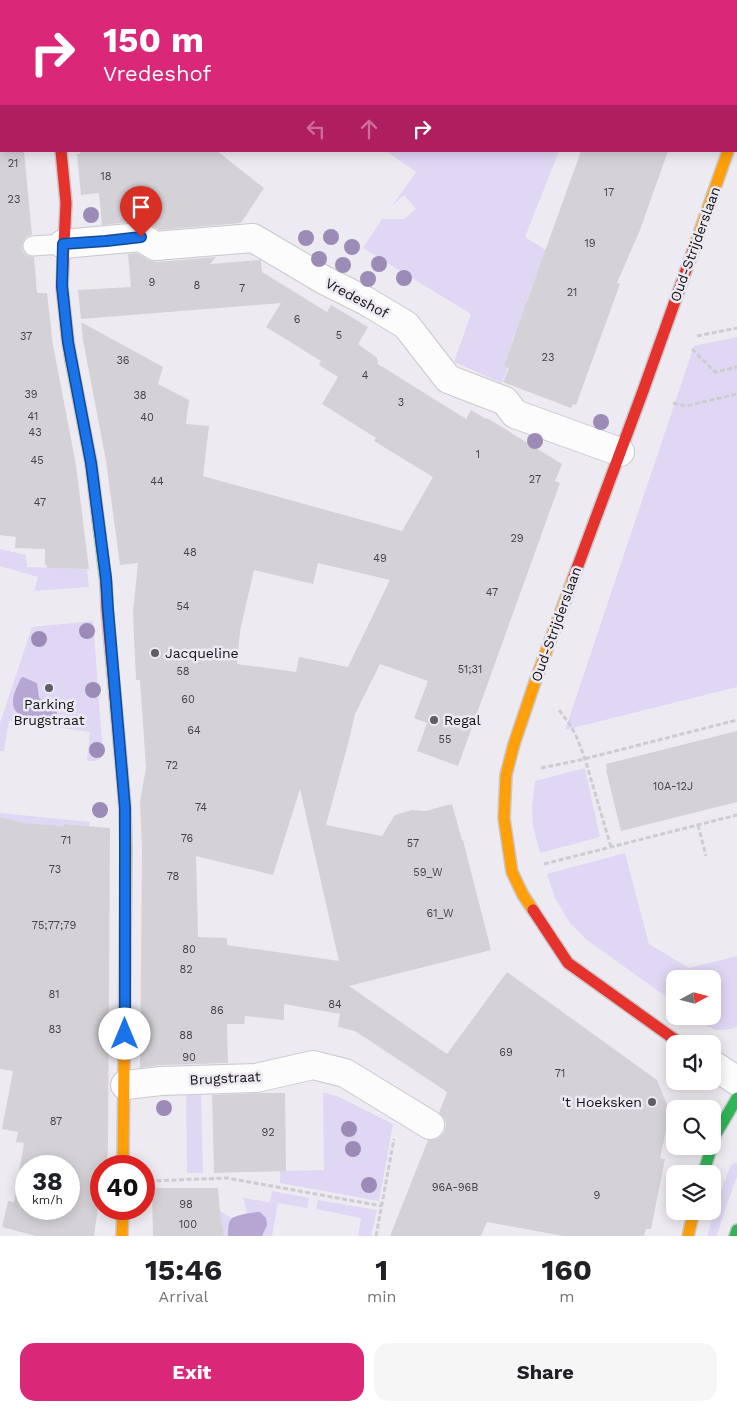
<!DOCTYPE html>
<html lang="en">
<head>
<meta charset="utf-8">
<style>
  :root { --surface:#fff; --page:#f6f6f6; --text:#202124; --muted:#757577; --accent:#db2777 }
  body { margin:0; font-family:"Work Sans",sans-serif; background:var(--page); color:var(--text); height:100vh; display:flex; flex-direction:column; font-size:19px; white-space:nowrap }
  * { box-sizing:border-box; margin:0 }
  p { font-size:16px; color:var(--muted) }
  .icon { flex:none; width:28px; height:28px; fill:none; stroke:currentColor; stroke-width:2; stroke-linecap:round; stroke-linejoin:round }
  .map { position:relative; height:1236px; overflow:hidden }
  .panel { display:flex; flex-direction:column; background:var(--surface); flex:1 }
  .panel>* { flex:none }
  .top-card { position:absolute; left:0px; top:0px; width:738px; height:152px; box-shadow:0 2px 12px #0003; background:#db2777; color:#fff; overflow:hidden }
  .needle { width:32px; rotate:83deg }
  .buttons { position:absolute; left:666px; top:970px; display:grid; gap:10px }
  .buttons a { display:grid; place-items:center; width:55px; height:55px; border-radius:10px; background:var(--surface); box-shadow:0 2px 12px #0003; font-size:25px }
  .speed { position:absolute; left:15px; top:1155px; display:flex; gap:10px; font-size:25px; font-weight:700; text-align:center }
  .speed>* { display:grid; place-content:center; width:65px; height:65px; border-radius:50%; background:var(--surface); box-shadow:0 2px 12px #0003; line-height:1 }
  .speed small { font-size:12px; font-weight:400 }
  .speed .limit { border:8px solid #d22; background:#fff; color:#111 }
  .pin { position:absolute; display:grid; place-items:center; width:42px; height:42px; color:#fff; margin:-51px -21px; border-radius:50% 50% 50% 0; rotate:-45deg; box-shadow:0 0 5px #0007 }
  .pin .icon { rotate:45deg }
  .me { position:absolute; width:55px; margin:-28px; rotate:0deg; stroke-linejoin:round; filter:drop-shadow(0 0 4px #0008) }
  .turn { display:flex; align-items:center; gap:18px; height:105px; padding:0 20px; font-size:22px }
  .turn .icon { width:65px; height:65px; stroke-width:2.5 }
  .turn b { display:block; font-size:35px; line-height:42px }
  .lanes { display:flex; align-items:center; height:48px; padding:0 20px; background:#0003; justify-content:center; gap:25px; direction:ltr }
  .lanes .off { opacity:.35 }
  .eta { display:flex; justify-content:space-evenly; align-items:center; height:85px; text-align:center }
  .eta b { font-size:30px; font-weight:700; line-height:35px }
  .cta { display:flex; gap:10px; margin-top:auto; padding:10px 20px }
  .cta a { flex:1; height:58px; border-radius:15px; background:var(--accent); color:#fff; font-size:20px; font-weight:700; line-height:58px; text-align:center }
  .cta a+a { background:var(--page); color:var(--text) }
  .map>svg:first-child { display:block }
  .green { fill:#e0d7f4 }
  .water { fill:#b6a6d3 }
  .building { fill:#d4d2d7; fill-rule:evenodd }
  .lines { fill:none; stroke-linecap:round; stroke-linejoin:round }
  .lane-casing { stroke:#c9c8cc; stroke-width:21 }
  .street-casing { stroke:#c9c8cc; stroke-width:30 }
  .fast-casing { stroke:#c9c8cc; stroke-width:14 }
  .slow-casing { stroke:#c9c8cc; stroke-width:14 }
  .jam-casing { stroke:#c9c8cc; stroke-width:14 }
  .path { stroke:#cdcdcf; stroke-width:3; stroke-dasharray:5 2.5; stroke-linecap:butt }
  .lane { stroke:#fcfcfd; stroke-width:19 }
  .street { stroke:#fcfcfd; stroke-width:28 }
  .fast { stroke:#30b455; stroke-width:11 }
  .slow { stroke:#ff9f0a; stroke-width:11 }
  .jam { stroke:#e5322d; stroke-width:11 }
  .tree { fill:#9d8bb7 }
  .route-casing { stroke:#114b97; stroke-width:12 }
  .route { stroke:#1a73e8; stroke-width:9 }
  .poi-dot { fill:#5f5e62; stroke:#ece9f3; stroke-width:2 }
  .labels { text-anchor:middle; stroke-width:5; stroke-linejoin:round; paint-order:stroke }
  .number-label { font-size:11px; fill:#434246 }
  .street-label { font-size:14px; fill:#131215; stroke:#ece9f3 }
  .poi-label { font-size:14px; fill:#131215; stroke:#ece9f3; text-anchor:start }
</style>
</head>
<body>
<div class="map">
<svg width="737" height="1236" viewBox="0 0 737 1236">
  <rect width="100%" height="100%" fill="#edebf1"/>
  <!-- green -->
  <path class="green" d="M 389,0 L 640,0 L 639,1 L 388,1 Z
    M 386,151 L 559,151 L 525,237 L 549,252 L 539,268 L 527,300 L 519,334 L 515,333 L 504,365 L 508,367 L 502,383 L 454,362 L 471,314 L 363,248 L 382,219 L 404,219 L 416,209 L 404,195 L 392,206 L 416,172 Z
    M 737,337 L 737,687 L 565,730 L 694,346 Z
    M 0,549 L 26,555 L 27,567 L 87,569 L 89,587 L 34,591 L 38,577 L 0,566 Z
    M 93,621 L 103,754 L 102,757 L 96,761 L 87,761 L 90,732 L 9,721 L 4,751 L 0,751 L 0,723 L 32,627 Z
    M 585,768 L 600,837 L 540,853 L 533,826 L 532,808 L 535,781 Z
    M 0,813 L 90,822 L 89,826 L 65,824 L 64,826 L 23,823 L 0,817 Z
    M 625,853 L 649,944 L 689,968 L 737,956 L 737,1027 C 714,1034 712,1029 694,1016 L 712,1016 L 712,979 L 675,979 L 675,1003 L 587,940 L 570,923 L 555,898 L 547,874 Z
    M 201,1092 L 203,1173 L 187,1173 L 186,1093 Z
    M 323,1092 L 339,1097 L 393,1124 L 379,1201 L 280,1183 L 280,1171 L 324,1170 Z
    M 734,1163 L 737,1163 L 737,1177 L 725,1209 L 717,1236 L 707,1236 L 721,1190 L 731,1165 Z
    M 272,1191 L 309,1198 L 307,1208 L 278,1203 L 272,1236 L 224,1236 L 220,1211 L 232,1218 L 245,1215 L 247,1212 L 243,1198 L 270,1202 Z
    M 318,1200 L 377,1210 L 371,1236 L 358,1236 L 361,1218 L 316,1209 Z"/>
  <!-- water -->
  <path class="water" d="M 23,677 L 37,683 L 39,698 L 55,708 L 57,713 L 54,720 C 40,721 12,721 13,701 C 13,694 18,685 21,678 Z
    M 260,1212 L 266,1218 L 267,1225 L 262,1236 L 228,1236 C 228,1231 228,1222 231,1219 C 235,1215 254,1212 260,1212 Z"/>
  <!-- building -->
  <path class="building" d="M 0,107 L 1,107 L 1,151 L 24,151 L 32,235 L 27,236 L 23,241 L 22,247 L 23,252 L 28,256 L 34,257 L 37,293 L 47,293 L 53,345 L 76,465 L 89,569 L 47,568 L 47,565 L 45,565 L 45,549 L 15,548 L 16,537 L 0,535 Z
    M 80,151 L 217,151 L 264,188 L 241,223 L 159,230 L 149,224 L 140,221 L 102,225 L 99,193 L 81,195 L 77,154 L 80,154 Z
    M 581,151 L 668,151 L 640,230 L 617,283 L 620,284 L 576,405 L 573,404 L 571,408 L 503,382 L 509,368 L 504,365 Z
    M 137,253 L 147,259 L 156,262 L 216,257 L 210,264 L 260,260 L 261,261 L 262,272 L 327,312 L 331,305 L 368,327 L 358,344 L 377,358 L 378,364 L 466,419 L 471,410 L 486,419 L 487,418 L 562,464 L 555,481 L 560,483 L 458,766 L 417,751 L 427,723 L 414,718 L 428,681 L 380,664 L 355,714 L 349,740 L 326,825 L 382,836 L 395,815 L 412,810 L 425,811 L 452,804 L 462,840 L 463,840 L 491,950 L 349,986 L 447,1054 L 507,972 L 657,1080 L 670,1112 L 660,1158 L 665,1159 L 651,1229 L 646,1229 L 644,1236 L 563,1236 L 487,1222 L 481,1236 L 390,1236 L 428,1140 L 437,1139 L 444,1133 L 446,1125 L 444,1118 L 439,1113 L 447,1092 L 355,1031 L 338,1027 L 340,1014 L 284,1004 L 284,1020 L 245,1016 L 244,1024 L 227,1024 L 228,1063 L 160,1065 L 140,1068 L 142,849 L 140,801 L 146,768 L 140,680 L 136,680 L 133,613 L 138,563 L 120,565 L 106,461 L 83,340 L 81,322 L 163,367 L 158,384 L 189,400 L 186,424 L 209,426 L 203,476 L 402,531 L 433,477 L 374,441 L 376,438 L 322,404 L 338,377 L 319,365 L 321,361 L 266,327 L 281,303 L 81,319 L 78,290 L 131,287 L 128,254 ZM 318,563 L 390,580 L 348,667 L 299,657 L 296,672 L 237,664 L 240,631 L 254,570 L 313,584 ZM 300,789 L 339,961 L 227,945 L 227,938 L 198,937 L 196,856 L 273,875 Z
    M 737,731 L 737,802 L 621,831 L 606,770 L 607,770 L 606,764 Z
    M 0,817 L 24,823 L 64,826 L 64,824 L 110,828 L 108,1143 L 107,1166 L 101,1166 L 101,1186 L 94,1236 L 36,1236 L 2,1227 L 8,1201 L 14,1202 L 24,1143 L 16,1142 L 18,1132 L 2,1129 L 13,1071 L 0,1069 ZM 26,1166 L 69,1166 L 69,1209 L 26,1209 Z
    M 260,1093 L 285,1093 L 286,1171 L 214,1173 L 212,1095 Z
    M 152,1188 L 218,1188 L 220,1211 L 224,1236 L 153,1236 Z"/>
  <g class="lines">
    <!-- lane casing -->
    <g class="lane-casing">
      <path id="lane" d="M 33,246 L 63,244"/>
    </g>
    <!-- street casing -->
    <g class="street-casing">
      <path id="street" d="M 736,128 L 737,126
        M 63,244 L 141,237 L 155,246 L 253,238 L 324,280 L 366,301 L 406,325 L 448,379 L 505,401 L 515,414 L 620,452
        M 712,1064 L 737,1081
        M 125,1085 L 161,1081 L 256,1078 L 313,1065 L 345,1073 L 430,1125"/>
    </g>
    <!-- fast casing -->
    <g class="fast-casing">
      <path id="fast" d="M 71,360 L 91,463 L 106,584
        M 712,1144 L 716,1134 L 737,1098
        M 703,1174 L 712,1146
        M 735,1236 L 737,1230"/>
    </g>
    <!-- slow casing -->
    <g class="slow-casing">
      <path id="slow" d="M 46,0 L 47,1
        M 695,245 L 728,151
        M 122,772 L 125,808 L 126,849 L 123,1166
        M 533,910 L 523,895 L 512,872 L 504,818 L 506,775 L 514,744 L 536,679 L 573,579
        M 122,1236 L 123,1209
        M 688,1236 L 694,1211"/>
    </g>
    <!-- jam casing -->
    <g class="jam-casing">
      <path id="jam" d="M 61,151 L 66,203 L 62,287 L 68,342 L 71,360
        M 573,579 L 643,391 L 695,245
        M 106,584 L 107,609 L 122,772
        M 533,910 L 568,963 L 681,1044"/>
    </g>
    <!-- path -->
    <path class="path" d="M 697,336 L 737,328
      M 692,349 L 715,372 L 737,367
      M 673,403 L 686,406 L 737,394
      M 559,710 L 571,726 L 577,738 L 585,759 L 611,847
      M 541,768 L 580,760 L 737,720
      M 698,825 L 706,856
      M 544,864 L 737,815
      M 149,1181 L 227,1178 L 382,1206
      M 376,1236 L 394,1139"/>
    <!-- lane -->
    <use href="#lane" class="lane"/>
    <!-- street -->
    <use href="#street" class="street"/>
    <!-- fast -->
    <use href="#fast" class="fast"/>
    <!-- slow -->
    <use href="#slow" class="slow"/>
    <!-- jam -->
    <use href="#jam" class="jam"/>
  </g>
  <!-- trees -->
  <g class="tree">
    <circle cx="91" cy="215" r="8"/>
    <circle cx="331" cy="237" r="8"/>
    <circle cx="306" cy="238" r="8"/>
    <circle cx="352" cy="247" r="8"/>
    <circle cx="319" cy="259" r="8"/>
    <circle cx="379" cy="264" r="8"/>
    <circle cx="343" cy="265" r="8"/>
    <circle cx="404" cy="278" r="8"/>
    <circle cx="368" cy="279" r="8"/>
    <circle cx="601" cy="422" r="8"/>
    <circle cx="535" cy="441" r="8"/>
    <circle cx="87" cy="631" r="8"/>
    <circle cx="39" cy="639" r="8"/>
    <circle cx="93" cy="690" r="8"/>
    <circle cx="97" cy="750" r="8"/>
    <circle cx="100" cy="810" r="8"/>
    <circle cx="164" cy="1108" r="8"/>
    <circle cx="349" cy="1129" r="8"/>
    <circle cx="353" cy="1149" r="8"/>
    <circle cx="369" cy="1185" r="8"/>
  </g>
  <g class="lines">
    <!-- route casing -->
    <g class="route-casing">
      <path id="route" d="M 125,1034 L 125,808 L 108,609 L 106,578 L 91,463 L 68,342 L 62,286 L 63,244 L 106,241 L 141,237"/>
    </g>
    <!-- route -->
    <use href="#route" class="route"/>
  </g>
  <!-- markers -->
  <g class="poi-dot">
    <circle cx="155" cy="653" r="5"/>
    <circle cx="49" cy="688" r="5"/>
    <circle cx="434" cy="720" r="5"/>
    <circle cx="652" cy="1102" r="5"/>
  </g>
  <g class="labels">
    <!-- number labels -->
    <g class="number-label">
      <text x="13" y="167">21</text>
      <text x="106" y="180">18</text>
      <text x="609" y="196">17</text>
      <text x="14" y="203">23</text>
      <text x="590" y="247">19</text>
      <text x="152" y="286">9</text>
      <text x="197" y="289">8</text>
      <text x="242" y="292">7</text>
      <text x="572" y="296">21</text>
      <text x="297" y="323">6</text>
      <text x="339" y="339">5</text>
      <text x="26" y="340">37</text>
      <text x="548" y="361">23</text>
      <text x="123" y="364">36</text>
      <text x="365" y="379">4</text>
      <text x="31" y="398">39</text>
      <text x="140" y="399">38</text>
      <text x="401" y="406">3</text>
      <text x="33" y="420">41</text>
      <text x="147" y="421">40</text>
      <text x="35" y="436">43</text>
      <text x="478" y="458">1</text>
      <text x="37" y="464">45</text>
      <text x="535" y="483">27</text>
      <text x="157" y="485">44</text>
      <text x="40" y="506">47</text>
      <text x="517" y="542">29</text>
      <text x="190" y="556">48</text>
      <text x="380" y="562">49</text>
      <text x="492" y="596">47</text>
      <text x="183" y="610">54</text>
      <text x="470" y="673">51;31</text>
      <text x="183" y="675">58</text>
      <text x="188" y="703">60</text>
      <text x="194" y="734">64</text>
      <text x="445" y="743">55</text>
      <text x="172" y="769">72</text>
      <text x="673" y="790">10A-12J</text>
      <text x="201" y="811">74</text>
      <text x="187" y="842">76</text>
      <text x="66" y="844">71</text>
      <text x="413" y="847">57</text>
      <text x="55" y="873">73</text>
      <text x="428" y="876">59_W</text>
      <text x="173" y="880">78</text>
      <text x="440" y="917">61_W</text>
      <text x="54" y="929">75;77;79</text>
      <text x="189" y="953">80</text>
      <text x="186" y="973">82</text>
      <text x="54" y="998">81</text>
      <text x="335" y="1008">84</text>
      <text x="217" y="1014">86</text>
      <text x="55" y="1033">83</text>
      <text x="186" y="1039">88</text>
      <text x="506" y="1056">69</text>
      <text x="189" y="1061">90</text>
      <text x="560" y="1077">71</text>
      <text x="56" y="1125">87</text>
      <text x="268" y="1136">92</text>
      <text x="455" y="1191">96A-96B</text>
      <text x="597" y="1199">9</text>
      <text x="186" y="1208">98</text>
      <text x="188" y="1228">100</text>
    </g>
    <!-- street labels -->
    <g class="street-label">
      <text transform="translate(695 244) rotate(-70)" y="5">Oud-Strijderslaan</text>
      <text transform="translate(357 298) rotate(28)" y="5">Vredeshof</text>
      <text transform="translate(556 624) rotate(-70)" y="5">Oud-Strijderslaan</text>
      <text transform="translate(225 1078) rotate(-3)" y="5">Brugstraat</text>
    </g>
    <!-- poi labels -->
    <g class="poi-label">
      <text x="165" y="658">Jacqueline</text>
      <text x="49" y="709" text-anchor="middle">Parking<tspan x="49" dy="16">Brugstraat</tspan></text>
      <text x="444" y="725">Regal</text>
      <text x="642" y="1107" text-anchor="end">'t Hoeksken</text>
    </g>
  </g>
</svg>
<div class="buttons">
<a><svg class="needle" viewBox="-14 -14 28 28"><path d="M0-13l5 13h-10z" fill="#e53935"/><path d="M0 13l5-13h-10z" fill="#757577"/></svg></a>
<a><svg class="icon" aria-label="sound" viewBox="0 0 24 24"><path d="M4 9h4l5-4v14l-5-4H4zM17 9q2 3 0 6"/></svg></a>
<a><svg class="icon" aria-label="search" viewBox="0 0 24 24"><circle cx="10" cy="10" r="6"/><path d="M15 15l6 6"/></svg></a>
<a><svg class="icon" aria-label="layers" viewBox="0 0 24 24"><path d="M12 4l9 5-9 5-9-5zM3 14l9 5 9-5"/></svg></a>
</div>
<div class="speed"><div>38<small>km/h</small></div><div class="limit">40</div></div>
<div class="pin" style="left:141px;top:237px;background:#d93025"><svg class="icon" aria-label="arrive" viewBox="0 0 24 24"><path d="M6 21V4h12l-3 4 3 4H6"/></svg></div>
<svg class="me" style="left:125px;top:1034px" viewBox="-20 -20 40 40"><circle r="19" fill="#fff"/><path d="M0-13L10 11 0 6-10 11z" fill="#1a73e8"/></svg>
<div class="top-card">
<div class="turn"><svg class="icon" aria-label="right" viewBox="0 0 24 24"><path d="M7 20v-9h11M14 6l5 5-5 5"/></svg><div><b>150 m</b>Vredeshof</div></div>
<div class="lanes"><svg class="icon off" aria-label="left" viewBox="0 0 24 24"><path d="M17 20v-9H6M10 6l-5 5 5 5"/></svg><svg class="icon off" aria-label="ahead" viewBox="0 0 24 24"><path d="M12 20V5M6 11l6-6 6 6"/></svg><svg class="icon" aria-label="right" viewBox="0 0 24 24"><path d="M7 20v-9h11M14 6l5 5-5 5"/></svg></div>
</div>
</div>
<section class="panel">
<div class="eta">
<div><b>15:46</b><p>Arrival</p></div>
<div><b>1</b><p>min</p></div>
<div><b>160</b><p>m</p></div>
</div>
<div class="cta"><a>Exit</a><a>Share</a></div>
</section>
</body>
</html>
